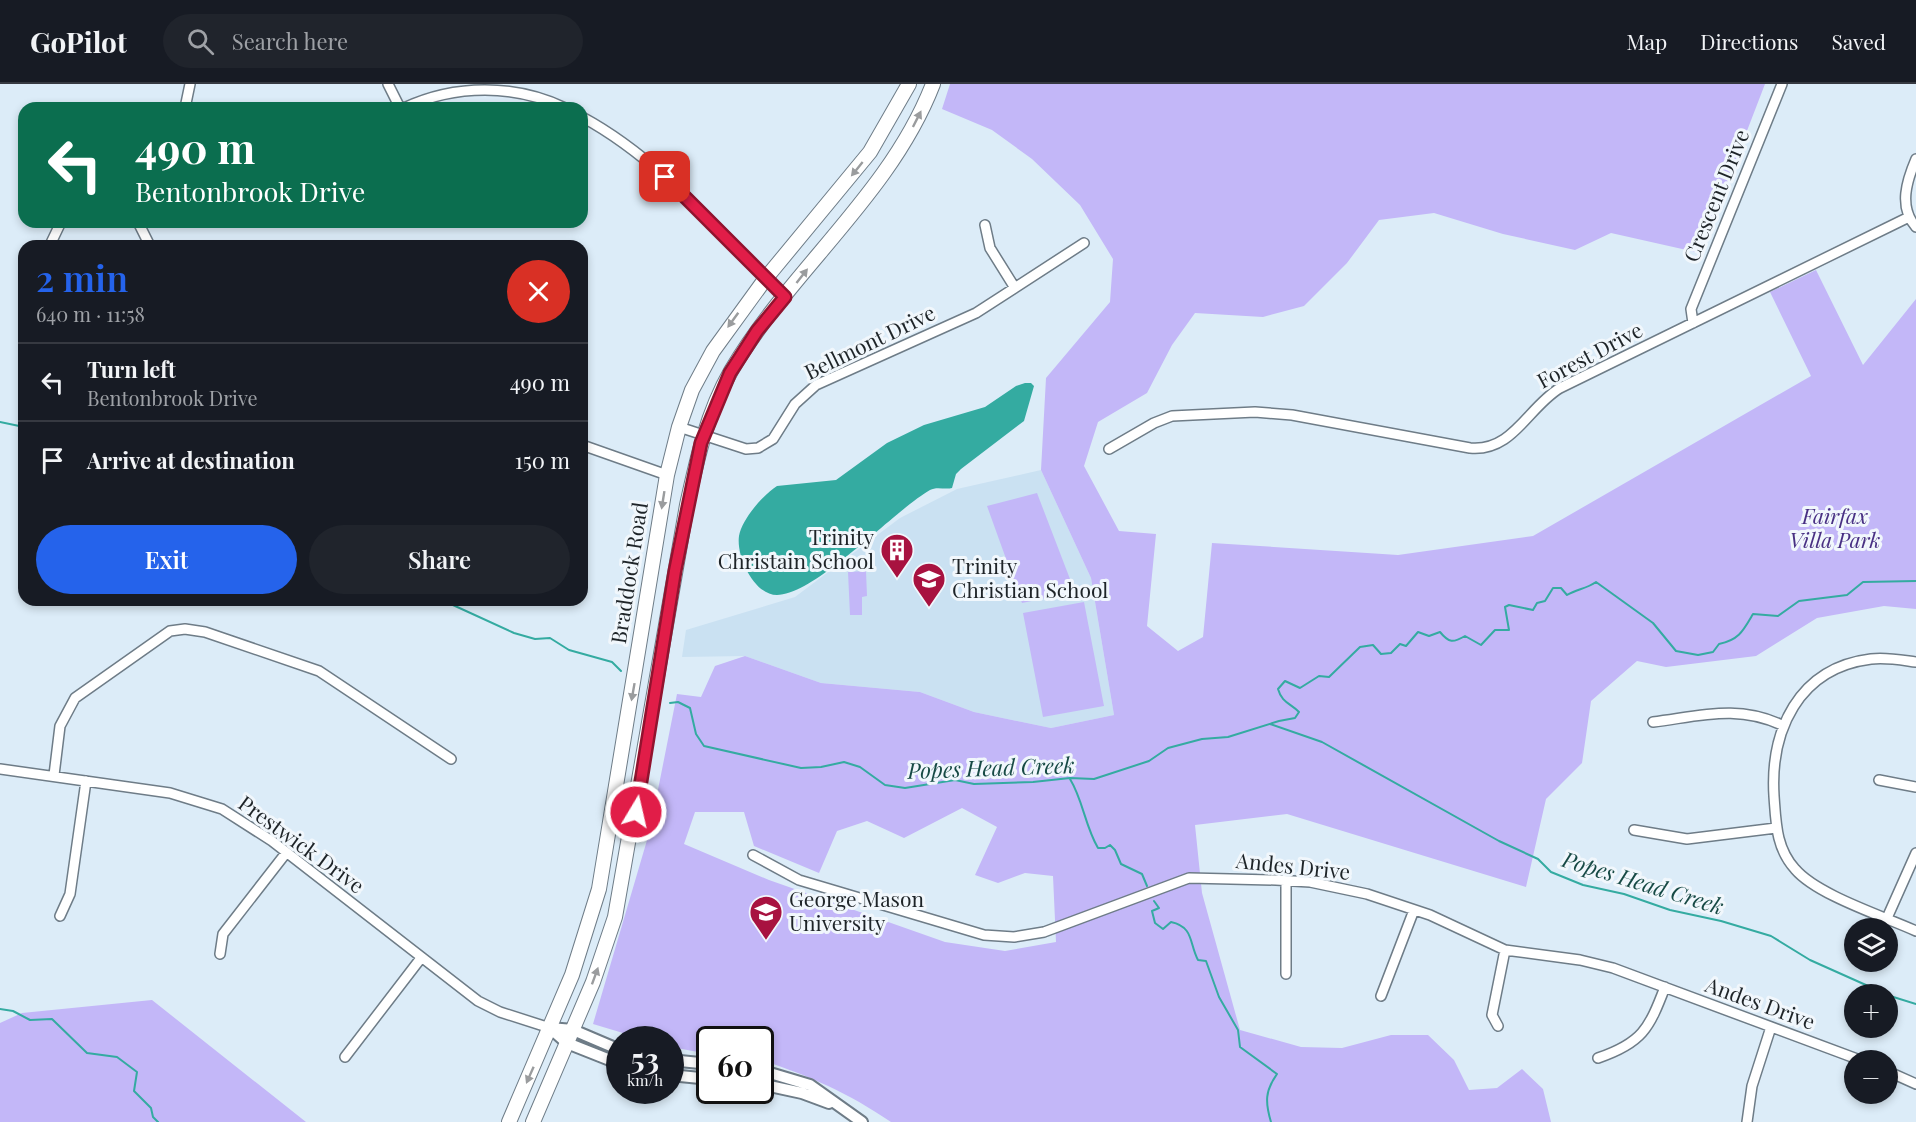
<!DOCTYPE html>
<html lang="en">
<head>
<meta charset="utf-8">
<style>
  :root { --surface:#171b24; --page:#20242c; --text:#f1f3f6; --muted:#9ea1a6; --line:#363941; --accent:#2563eb }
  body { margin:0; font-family:"Playfair Display",serif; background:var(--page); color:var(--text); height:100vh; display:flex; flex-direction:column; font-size:22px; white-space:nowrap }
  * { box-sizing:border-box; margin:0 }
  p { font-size:20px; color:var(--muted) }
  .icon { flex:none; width:33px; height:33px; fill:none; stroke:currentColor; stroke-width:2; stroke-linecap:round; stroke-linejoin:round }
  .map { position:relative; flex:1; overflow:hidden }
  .drawer { position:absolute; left:18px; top:156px; width:570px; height:366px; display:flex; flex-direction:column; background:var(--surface); border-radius:18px; box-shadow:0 3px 9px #0003 }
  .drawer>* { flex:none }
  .top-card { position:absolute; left:18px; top:18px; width:570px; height:126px; border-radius:18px; box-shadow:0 3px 9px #0003; background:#0b6e4f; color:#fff; overflow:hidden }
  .tools { position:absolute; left:1844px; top:834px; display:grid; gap:12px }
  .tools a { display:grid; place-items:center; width:54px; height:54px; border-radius:50%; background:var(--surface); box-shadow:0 3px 9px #0003; font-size:30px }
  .speed { position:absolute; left:606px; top:942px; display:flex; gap:12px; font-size:30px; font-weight:700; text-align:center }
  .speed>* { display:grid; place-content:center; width:78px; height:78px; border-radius:50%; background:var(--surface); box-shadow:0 3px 9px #0003; line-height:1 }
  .speed small { font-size:15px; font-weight:400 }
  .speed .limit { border:3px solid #111; border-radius:9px; background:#fff; color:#111 }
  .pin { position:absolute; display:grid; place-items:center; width:51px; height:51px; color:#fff; margin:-26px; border-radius:12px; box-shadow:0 3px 9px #0006 }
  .me { position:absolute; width:66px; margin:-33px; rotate:9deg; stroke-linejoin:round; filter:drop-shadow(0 0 4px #0008) }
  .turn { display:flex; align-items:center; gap:21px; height:126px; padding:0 18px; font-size:27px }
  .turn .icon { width:78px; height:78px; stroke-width:2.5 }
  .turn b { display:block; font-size:42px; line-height:51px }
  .round { display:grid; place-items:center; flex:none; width:63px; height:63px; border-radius:32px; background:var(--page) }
  .summary { display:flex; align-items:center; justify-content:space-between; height:102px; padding:0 18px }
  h1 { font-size:36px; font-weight:600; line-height:45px; color:var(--accent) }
  .button { display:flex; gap:12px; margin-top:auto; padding:12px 18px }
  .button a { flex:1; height:69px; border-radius:36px; background:var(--accent); color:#fff; font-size:24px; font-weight:600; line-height:69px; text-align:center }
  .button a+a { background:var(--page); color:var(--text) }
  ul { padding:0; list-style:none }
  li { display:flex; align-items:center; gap:18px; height:78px; padding:0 18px; border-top:2px solid var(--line) }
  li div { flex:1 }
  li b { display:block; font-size:22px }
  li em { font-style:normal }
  header { display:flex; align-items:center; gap:36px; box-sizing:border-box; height:84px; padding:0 30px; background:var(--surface); border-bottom:2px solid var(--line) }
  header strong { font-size:28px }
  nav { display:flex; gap:33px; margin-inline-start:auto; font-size:21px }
  .search { width:420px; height:54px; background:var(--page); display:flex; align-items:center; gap:15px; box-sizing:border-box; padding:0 21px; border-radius:33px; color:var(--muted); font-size:22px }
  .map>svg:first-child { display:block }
  .built { fill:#cae1f2 }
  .green { fill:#c3b7f8; fill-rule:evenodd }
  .water { fill:#34aba1 }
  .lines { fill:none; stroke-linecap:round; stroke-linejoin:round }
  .stream { stroke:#34aba1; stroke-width:2 }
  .minor-casing { stroke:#6e7c87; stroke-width:12 }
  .tertiary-casing { stroke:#6e7c87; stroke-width:14 }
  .primary-casing { stroke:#6e7c87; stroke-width:16 }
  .minor { stroke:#fff; stroke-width:9 }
  .tertiary { stroke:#fff; stroke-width:10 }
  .primary { stroke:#fff; stroke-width:14 }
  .oneway { fill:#9a9c9e }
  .route-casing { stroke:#92132f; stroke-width:15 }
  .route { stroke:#e11d48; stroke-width:10 }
  .labels { text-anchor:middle; stroke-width:6; stroke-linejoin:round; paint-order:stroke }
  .street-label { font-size:21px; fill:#1e2428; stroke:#f1f7fc }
  .park-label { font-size:21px; font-style:italic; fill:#483083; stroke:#f1f7fc }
  .poi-label { font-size:21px; fill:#1e2428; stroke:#f1f7fc; text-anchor:start }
  .water-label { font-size:22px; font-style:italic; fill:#174a45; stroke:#f1f7fc }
</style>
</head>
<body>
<header>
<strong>GoPilot</strong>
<div class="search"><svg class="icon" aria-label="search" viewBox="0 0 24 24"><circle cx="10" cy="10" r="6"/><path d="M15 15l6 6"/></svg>Search here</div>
<nav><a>Map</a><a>Directions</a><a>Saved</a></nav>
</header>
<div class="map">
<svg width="1916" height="1038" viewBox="0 0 1916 1038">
  <rect width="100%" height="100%" fill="#dcecf8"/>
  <!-- built -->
  <path class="built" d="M 1041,386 L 1091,494 L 1114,631 L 1051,644 L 974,628 L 920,608 L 821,599 L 745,572 L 682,573 L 686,546 L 795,513 L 900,434 L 957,405 Z"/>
  <!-- green -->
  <path class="green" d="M 950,0 L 1765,0 L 1700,169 L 1611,149 L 1575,166 L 1503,150 L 1434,129 L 1379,136 L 1347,179 L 1304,222 L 1263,233 L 1195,229 L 1172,261 L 1147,309 L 1098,338 L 1084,382 L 1119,447 L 1156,450 L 1147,542 L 1178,567 L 1203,553 L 1212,459 L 1398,471 L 1533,452 L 1811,292 L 1770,208 L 1816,186 L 1863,281 L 1916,215 L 1916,525 L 1884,522 L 1817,534 L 1756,572 L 1666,583 L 1637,577 L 1591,617 L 1582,679 L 1546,715 L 1526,803 L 1287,730 L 1195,741 L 1202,809 L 1240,946 L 1301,963 L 1342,964 L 1391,951 L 1428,951 L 1454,976 L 1469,1006 L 1497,1004 L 1522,985 L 1543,1005 L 1551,1038 L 891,1038 C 848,1009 810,992 761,976 L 760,956 L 710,956 L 709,970 L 671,963 L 670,956 L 643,955 L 593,940 L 650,746 L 677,610 L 701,613 L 715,582 L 745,572 L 821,599 L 920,608 L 974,628 L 1051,644 L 1114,631 L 1091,494 L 1041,386 L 1046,294 L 1110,218 L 1113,175 L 1080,121 L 1032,75 L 992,46 L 942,25 ZM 962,724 L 997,743 L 975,791 L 998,799 L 1025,789 L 1053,792 L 1056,858 L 1005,867 L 945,858 L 769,796 L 684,760 L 695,728 L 744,728 L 754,762 L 819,789 L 837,747 L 867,737 L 904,754 Z
    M 1037,409 L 1075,508 L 1022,519 L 987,422 Z
    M 866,487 L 867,512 L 862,513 L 862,531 L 850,531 L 848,488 Z
    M 1084,518 L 1104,622 L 1043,633 L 1023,529 Z
    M 152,916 L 306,1038 L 0,1038 L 0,939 L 22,929 Z"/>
  <!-- water -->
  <path class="water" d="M 1025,299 L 1031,299 L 1034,302 L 1024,337 L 961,385 L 956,390 L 952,404 C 945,406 937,402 930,406 C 895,426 815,511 777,511 C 754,511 736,472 739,452 C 742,435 763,411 777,402 L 836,396 L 887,359 L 924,341 L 985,323 L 1016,302 Z"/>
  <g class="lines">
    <!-- stream -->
    <path class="stream" d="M 0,338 L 24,343
      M 442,516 L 514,549 L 535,555 L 550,554 L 569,566 L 612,578 L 621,587
      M 670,619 L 678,618 L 690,624 L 696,650 L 704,662 L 801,684 L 821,683 L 844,678 L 860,683 L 885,701 L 905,704 L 955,696 L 974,700 L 1033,698 L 1070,694 L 1094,695 L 1149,677 L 1168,664 L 1202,655 L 1228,653 L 1279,637 L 1295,634 L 1299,628 C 1290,619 1282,619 1278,605 L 1285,597 L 1300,604 L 1319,592 L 1329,593 L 1360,563 L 1373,561 L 1381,570 L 1391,569 L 1400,560 L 1406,562 L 1418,548 L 1429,552 L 1440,548 C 1449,559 1453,559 1465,552 L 1481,561 L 1495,546 L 1509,546 L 1505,523 L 1509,521 L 1533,526 L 1537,519 L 1545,517 L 1553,504 L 1561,504 L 1567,511 C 1577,505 1586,505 1596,498 L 1653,539 L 1676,567 L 1698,571 L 1713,568 L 1719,560 C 1739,556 1743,547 1753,530 L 1778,532 L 1799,517 L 1847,511 L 1863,498 L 1916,497
      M 1270,640 L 1322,658 L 1499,757 L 1538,775 L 1551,788 L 1583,801 L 1624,810 L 1670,826 L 1721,837 L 1771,852 L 1810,876 L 1886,910
      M 1070,695 C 1083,716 1085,742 1098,764 L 1105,764 L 1110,761 L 1115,766 L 1121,780 L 1142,790 L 1147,802
      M 1154,817 L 1159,824 L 1152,827 L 1155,839 L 1163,845 L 1171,838 C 1194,843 1189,859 1198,876 L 1206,877 L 1219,913 L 1238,946 L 1240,963 L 1277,990 C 1265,1007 1265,1018 1271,1038
      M 1887,911 L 1916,920
      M 0,925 L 13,927 L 30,936 L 52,935 L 87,969 L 117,973 L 137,988 L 134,1007 L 151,1024 L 153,1033 L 158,1038"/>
    <!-- minor casing -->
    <g class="minor-casing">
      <path id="minor" d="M 388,0 L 400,24
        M 185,24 L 190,0
        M 404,24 C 455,0 515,0 565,24
        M 582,33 C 662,76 721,150 785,213
        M 1916,75 C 1907,96 1898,123 1916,143
        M 138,138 L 150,162
        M 985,141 L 990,164 L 1015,204
        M 51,159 L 61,138
        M 1693,239 L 1691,225 L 1782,0
        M 679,343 L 746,365 L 758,364 L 773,355 L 795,320 L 816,301 L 976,229 L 1084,159
        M 582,361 L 667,391
        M 1109,365 L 1154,339 L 1172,332 L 1255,328 L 1292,331 L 1470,364 C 1513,368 1528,323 1560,304 L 1909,133
        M 1916,578 C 1901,576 1886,573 1871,575 C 1798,584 1770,647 1774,712 C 1776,739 1776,764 1795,785 C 1817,811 1883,832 1916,847
        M 1653,638 C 1701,632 1738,620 1784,642
        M 0,685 L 170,709 L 222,725 L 272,757 L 478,917 L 500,928 L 550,944
        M 54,691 L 60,642 L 75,614 L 170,547 L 185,545 L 205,548 L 319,587 L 451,675
        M 1879,696 L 1916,703
        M 1634,746 L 1687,755 L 1776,744
        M 753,771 L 799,796 L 984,851 L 1014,853 L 1044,848 L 1189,794 L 1276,796 L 1310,798 L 1367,810 L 1430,831 L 1505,866 L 1580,876 L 1613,884 L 1860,976
        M 1286,797 L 1286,890
        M 60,832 L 70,810 L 86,697
        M 1887,834 L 1916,769
        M 220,870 L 223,850 L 286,769
        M 1381,912 L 1414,826
        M 1498,942 L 1492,931 L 1505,866
        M 345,973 L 421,874
        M 1598,974 C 1642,959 1649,945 1665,903
        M 1887,987 L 1916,1000
        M 1747,1038 L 1752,1002 L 1771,943"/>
    </g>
    <!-- tertiary casing -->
    <g class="tertiary-casing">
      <path id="tertiary" d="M 550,944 L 567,959 L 620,980
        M 550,944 L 573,946 L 620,966
        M 670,976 L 710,980
        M 760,986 L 810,1001 L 862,1038
        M 670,991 L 710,995
        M 760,1000 L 802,1009 L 829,1019"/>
    </g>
    <!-- primary casing -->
    <g class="primary-casing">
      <path id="primary" d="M 509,1038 L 572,891 L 599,805 L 667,391 L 679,343 L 692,306 L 713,267 L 766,194 L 870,68 L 909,0
        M 533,1038 L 593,898 L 615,833 L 687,421 C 697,375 707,329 731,287 C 790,186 890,111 933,0"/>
    </g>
    <!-- minor -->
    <use href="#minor" class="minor"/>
    <!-- tertiary -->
    <use href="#tertiary" class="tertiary"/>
    <!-- primary -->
    <use href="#primary" class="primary"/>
  </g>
  <!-- one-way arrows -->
  <defs><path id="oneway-solid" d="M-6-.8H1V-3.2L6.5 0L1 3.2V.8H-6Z" transform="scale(1.5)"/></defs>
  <g class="oneway">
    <use href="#oneway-solid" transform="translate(917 35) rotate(-63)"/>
    <use href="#oneway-solid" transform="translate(857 85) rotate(129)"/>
    <use href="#oneway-solid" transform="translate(802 192) rotate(-52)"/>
    <use href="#oneway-solid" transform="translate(733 236) rotate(126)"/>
    <use href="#oneway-solid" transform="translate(663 416) rotate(99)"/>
    <use href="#oneway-solid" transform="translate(633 608) rotate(100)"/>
    <use href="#oneway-solid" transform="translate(595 892) rotate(-70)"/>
    <use href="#oneway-solid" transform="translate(530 991) rotate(114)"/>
  </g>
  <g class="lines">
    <!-- route casing -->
    <g class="route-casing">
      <path id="route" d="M 636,728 L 675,487 L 701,359 L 730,289 L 757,247 L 785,213 L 665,93"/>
    </g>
    <!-- route -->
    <use href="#route" class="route"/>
  </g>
  <!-- icons -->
  <defs>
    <g id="building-pin" transform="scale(1.725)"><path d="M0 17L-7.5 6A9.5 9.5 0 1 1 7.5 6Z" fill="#a81240" stroke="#f1f7fc"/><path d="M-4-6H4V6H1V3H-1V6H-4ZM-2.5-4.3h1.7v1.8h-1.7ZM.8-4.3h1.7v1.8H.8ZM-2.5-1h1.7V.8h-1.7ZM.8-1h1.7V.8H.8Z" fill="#fff"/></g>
    <g id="school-pin" transform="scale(1.725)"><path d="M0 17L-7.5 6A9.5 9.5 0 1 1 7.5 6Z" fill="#a81240" stroke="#f1f7fc"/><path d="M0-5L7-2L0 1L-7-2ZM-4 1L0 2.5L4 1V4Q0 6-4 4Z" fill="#fff"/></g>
    <g id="university-pin" transform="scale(1.725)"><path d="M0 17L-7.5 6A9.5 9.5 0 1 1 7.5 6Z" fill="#a81240" stroke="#f1f7fc"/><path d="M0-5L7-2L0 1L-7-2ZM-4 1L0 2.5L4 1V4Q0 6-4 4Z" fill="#fff"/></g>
  </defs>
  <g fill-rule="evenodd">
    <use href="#building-pin" x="897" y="466"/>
    <use href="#school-pin" x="929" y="495"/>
    <use href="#university-pin" x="766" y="828"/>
  </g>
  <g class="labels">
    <!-- street labels -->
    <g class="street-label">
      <text transform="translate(1717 112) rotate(-68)" y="7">Crescent Drive</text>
      <text transform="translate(870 259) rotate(-26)" y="7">Bellmont Drive</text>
      <text transform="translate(1590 272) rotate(-28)" y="7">Forest Drive</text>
      <text transform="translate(630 489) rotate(-81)" y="7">Braddock Road</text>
      <text transform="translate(301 761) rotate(36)" y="7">Prestwick Drive</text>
      <text transform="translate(1293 783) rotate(6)" y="7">Andes Drive</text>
      <text transform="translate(1760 920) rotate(20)" y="7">Andes Drive</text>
    </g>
    <!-- park labels -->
    <g class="park-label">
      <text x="1835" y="440">Fairfax<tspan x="1835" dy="24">Villa Park</tspan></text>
    </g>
    <!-- poi labels -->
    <g class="poi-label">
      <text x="874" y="461" text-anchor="end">Trinity<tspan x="874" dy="24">Christain School</tspan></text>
      <text x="952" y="490">Trinity<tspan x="952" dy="24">Christian School</tspan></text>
      <text x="789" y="823">George Mason<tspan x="789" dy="24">University</tspan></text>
    </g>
    <!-- water labels -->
    <g class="water-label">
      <text transform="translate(991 684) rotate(-2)" y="8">Popes Head Creek</text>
      <text transform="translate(1643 799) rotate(17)" y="8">Popes Head Creek</text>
    </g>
  </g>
</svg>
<div class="tools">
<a><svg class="icon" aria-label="layers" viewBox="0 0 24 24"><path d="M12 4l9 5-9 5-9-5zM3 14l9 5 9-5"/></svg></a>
<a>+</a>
<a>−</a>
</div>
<div class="speed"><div>53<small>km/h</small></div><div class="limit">60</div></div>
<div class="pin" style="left:665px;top:93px;background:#d93025"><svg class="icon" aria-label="arrive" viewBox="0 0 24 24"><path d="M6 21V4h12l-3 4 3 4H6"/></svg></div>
<svg class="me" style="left:636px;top:728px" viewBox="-20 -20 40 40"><circle r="17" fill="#e11d48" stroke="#fff" stroke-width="3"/><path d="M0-11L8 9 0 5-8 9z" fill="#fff"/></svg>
<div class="top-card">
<div class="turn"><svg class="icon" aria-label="left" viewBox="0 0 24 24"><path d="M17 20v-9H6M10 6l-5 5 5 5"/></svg><div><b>490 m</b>Bentonbrook Drive</div></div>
</div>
<section class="drawer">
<div class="summary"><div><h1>2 min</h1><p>640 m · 11:58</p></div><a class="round" style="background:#d93025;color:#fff"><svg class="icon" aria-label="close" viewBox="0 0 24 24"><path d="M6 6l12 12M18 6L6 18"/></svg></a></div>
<ul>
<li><svg class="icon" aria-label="left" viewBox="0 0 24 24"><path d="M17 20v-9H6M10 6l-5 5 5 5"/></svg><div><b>Turn left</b><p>Bentonbrook Drive</p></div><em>490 m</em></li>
<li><svg class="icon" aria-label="arrive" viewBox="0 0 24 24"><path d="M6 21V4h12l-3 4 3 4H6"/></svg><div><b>Arrive at destination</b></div><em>150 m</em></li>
</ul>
<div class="button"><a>Exit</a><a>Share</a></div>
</section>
</div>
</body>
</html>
